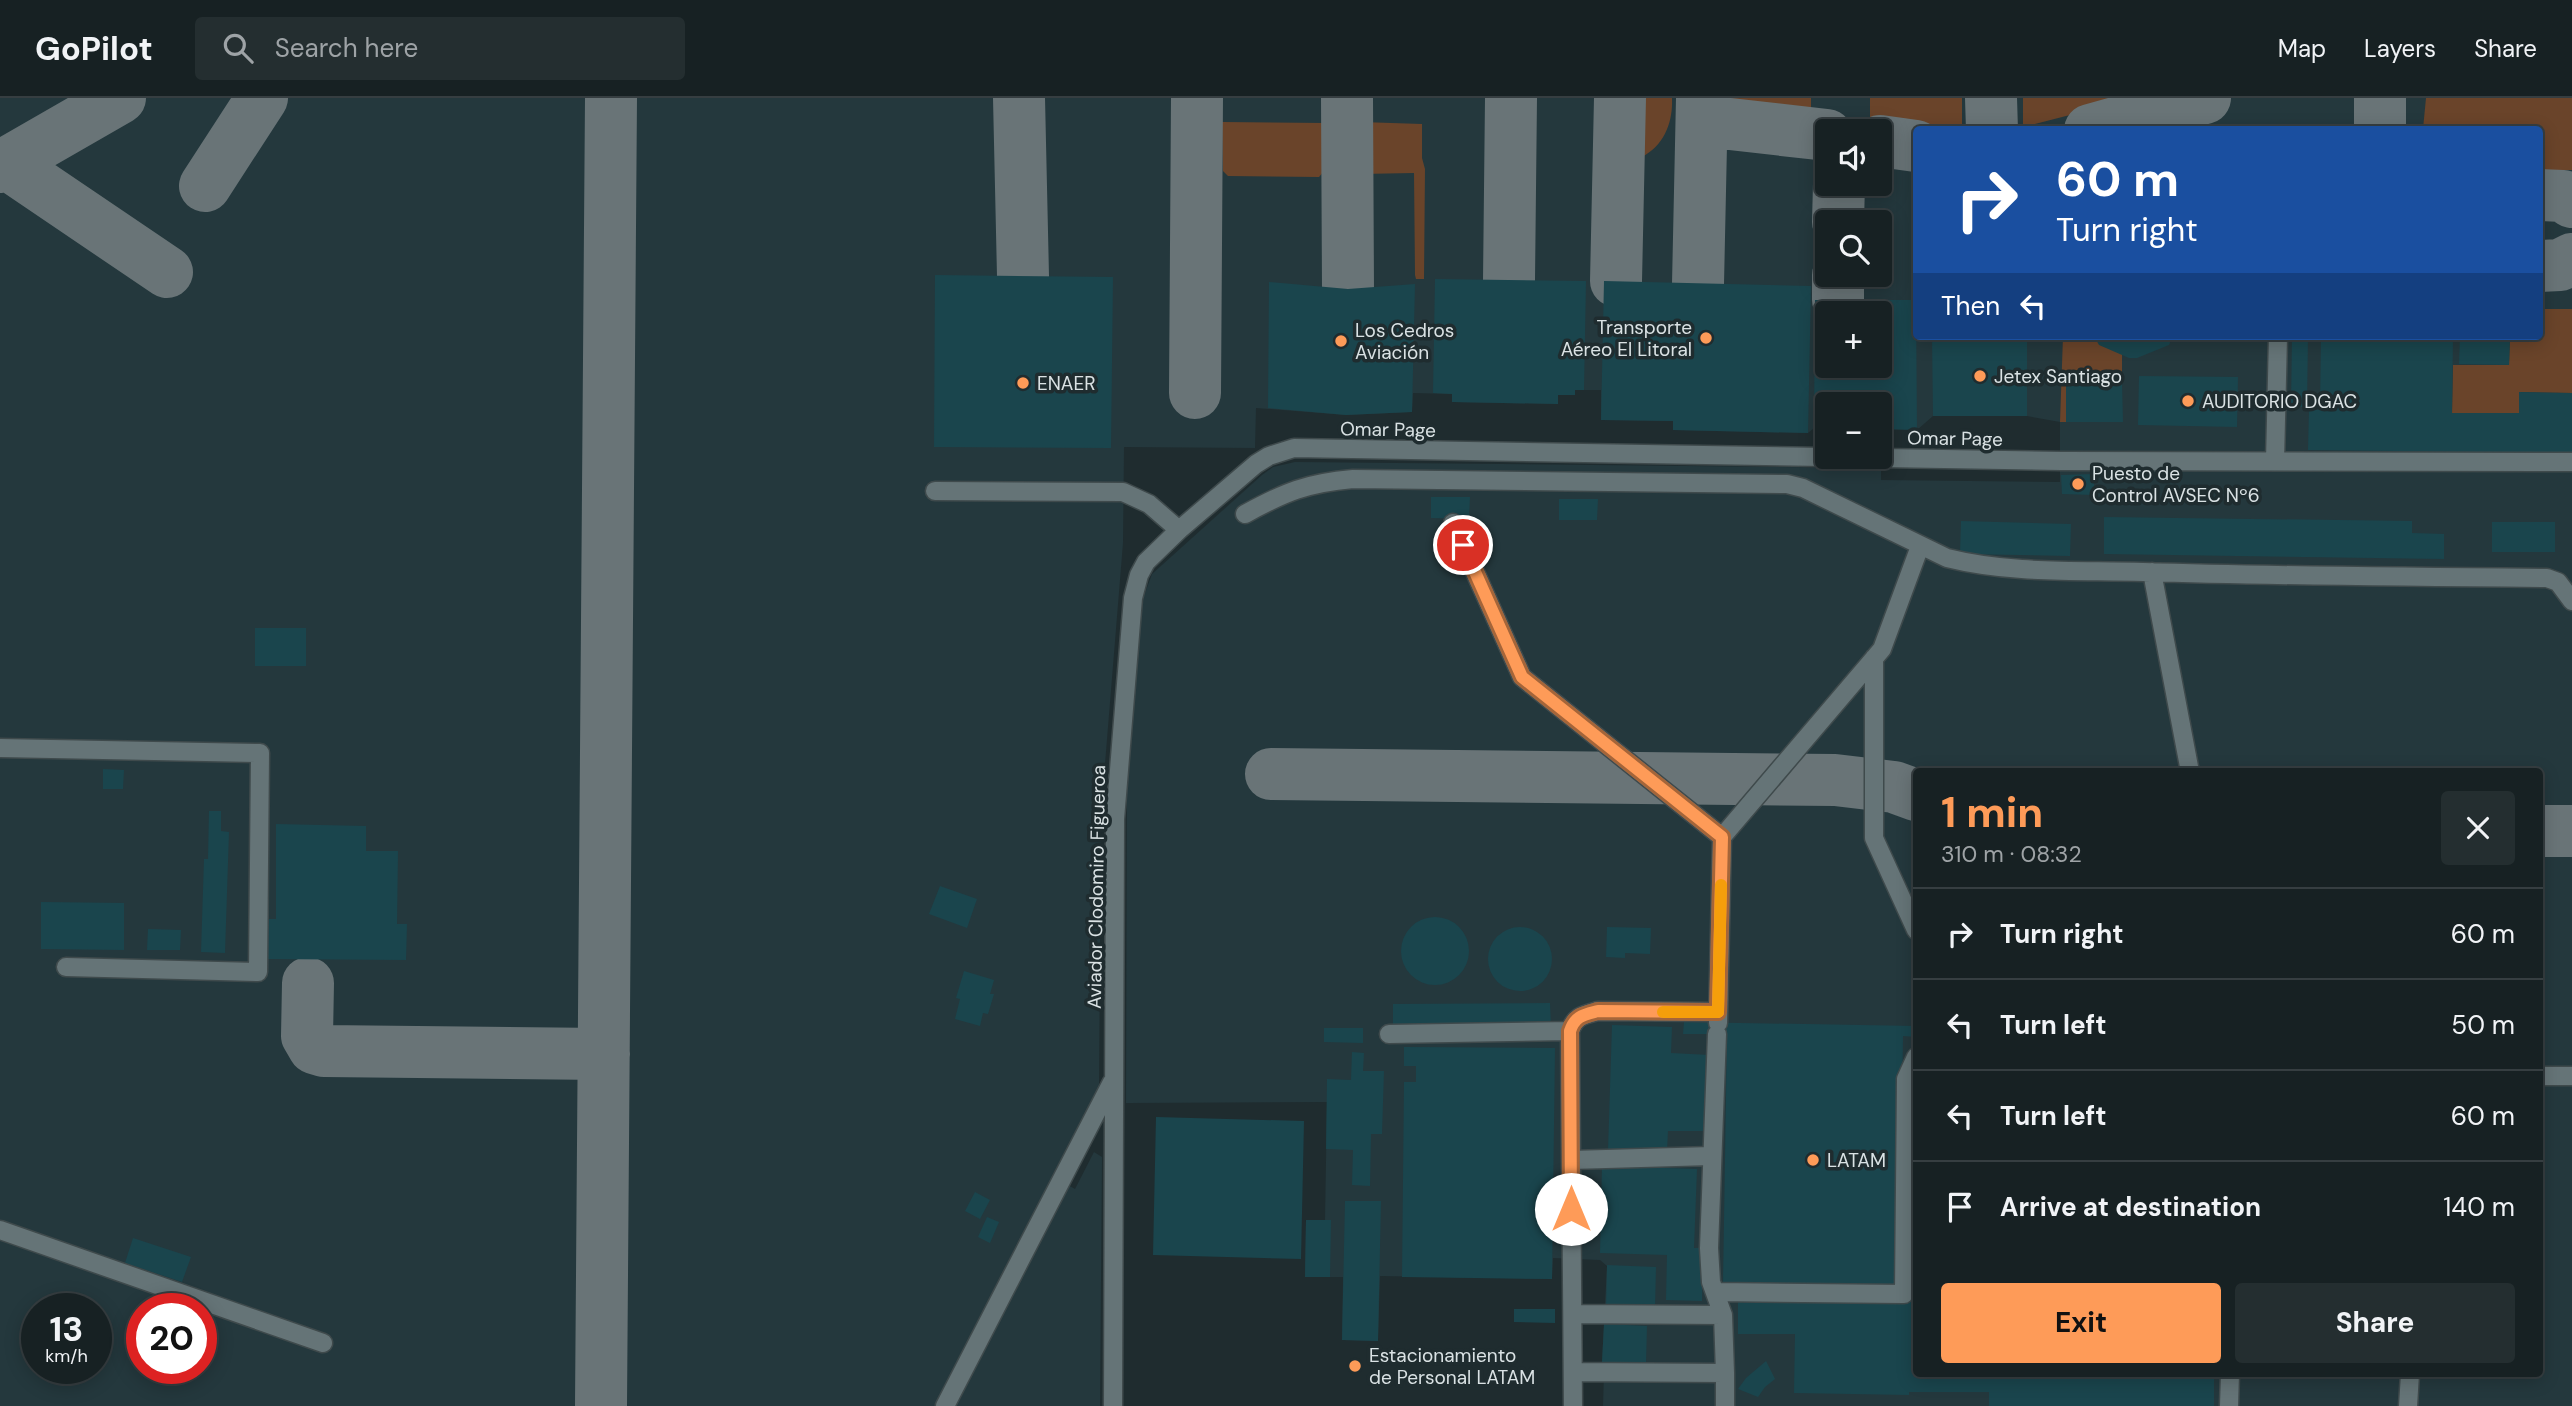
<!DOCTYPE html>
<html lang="en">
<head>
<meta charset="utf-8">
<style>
  :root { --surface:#172123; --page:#242e30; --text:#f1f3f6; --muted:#9ea3a6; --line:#363e41; --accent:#fe9b58 }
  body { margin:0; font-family:"DM Sans",sans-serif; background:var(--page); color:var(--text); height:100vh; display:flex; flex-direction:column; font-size:26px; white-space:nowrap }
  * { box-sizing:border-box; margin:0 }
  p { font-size:23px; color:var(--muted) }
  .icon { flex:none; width:38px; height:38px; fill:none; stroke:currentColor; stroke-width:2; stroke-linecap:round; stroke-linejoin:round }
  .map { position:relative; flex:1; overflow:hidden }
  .side { position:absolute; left:1913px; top:670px; width:630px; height:609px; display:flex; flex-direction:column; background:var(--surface); border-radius:7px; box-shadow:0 4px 18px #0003,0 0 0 2px var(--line) }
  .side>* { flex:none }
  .banner { position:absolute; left:1913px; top:28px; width:630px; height:214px; border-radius:7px; box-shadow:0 4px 18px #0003,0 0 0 2px var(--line); background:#1a4fa0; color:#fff; overflow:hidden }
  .buttons { position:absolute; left:1815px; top:21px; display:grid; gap:14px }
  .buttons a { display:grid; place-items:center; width:77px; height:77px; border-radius:7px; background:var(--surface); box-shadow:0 4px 18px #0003,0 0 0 2px var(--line); font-size:35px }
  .speed { position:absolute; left:21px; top:1195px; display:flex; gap:14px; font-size:35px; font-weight:700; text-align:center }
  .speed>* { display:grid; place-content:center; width:91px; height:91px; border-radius:50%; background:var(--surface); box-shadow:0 4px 18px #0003,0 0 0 2px var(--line); line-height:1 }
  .speed small { font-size:18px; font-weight:400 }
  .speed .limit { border:10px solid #d22; background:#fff; color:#111 }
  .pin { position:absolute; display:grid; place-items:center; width:60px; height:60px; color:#fff; margin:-30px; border:4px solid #fff; border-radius:50%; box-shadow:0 2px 7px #0007 }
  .me { position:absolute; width:77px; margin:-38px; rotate:0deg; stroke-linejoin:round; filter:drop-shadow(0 0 5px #0008) }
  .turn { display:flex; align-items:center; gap:24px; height:147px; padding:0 28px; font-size:32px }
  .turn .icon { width:91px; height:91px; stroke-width:2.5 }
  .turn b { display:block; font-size:49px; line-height:60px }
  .then { display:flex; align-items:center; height:66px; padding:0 28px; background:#0003; gap:14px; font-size:26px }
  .round { display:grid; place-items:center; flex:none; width:74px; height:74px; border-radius:7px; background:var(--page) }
  .overview { display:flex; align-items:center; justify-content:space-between; height:119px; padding:0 28px }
  h1 { font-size:42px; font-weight:700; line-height:52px; color:var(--accent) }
  .primary-button { display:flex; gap:14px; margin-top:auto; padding:14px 28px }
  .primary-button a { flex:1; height:80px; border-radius:7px; background:var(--accent); color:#111; font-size:28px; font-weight:700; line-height:80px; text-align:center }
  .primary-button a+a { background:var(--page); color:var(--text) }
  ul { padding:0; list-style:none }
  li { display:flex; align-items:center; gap:21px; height:91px; padding:0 28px; border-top:2px solid var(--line) }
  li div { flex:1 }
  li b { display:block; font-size:26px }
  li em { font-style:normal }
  header { display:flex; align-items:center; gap:42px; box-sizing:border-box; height:98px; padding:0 35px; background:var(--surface); border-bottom:2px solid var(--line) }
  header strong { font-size:33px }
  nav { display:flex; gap:38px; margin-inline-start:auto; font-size:24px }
  .search { width:490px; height:63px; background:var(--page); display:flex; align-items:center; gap:18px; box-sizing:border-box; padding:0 24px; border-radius:7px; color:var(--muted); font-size:26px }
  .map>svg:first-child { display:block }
  .built { fill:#24383d; fill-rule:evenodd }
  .green { fill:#6a442a }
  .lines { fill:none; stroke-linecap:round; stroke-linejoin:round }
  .taxiway { stroke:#697477; stroke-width:52 }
  .building { fill:#1a454d; fill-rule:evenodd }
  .minor-casing { stroke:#3f4a4c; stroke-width:21 }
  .minor { stroke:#657477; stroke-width:18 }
  .route-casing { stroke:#a56539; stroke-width:18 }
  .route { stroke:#fe9b58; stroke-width:12 }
  .slow { stroke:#f59e0b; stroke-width:12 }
  .poi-dot { fill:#fe9b58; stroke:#1f2c2f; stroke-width:2.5 }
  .labels { text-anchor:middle; stroke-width:7; stroke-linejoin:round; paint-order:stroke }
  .poi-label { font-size:19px; fill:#dae2e4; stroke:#1f2c2f; text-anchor:start }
  .street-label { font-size:19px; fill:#dae2e4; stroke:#1f2c2f }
</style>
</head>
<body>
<header>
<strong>GoPilot</strong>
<div class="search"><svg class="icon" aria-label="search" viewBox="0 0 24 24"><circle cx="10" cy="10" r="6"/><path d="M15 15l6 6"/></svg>Search here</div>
<nav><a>Map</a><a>Layers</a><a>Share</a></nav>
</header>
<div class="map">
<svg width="2572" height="1308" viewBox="0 0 2572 1308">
  <rect width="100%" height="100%" fill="#1f2c2f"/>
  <!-- built -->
  <path class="built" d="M 0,0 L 2572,0 L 2572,1308 L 1603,1308 L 1604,1274 L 1602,1264 L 1607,1168 L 1600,1162 L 1553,1160 L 1552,1181 L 1380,1178 L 1378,1243 L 1342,1242 L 1343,1179 L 1305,1179 L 1306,1122 L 1325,1122 L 1327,1004 L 1126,1005 L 1127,674 L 1141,506 L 1152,476 L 1262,377 L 1273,369 L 1295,364 L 1881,370 L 1881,382 L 2060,384 L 2060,324 L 2027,318 L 1933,318 L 1917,332 L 1880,331 L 1880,306 L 1827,306 L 1827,330 L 1814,330 L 1808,335 L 1673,332 L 1673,323 L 1601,322 L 1601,292 L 1575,292 L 1575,297 L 1558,297 L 1558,306 L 1452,304 L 1452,296 L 1413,295 L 1412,314 L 1346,317 L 1256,310 L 1255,350 L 1124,349 L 1123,445 L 1101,715 L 1099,989 L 1052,1078 L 1075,1091 L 1094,1054 L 1102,1059 L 1100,1308 L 0,1308 ZM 1916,32 L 2539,32 L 2539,238 L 1916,238 ZM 1827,33 L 1880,33 L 1880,86 L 1827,86 ZM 1827,124 L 1880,124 L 1880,177 L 1827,177 ZM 1827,215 L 1880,215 L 1880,268 L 1827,268 ZM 1916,674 L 2539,674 L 2539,1276 L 1916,1276 ZM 37,1211 L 96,1211 L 96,1270 L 37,1270 ZM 142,1211 L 201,1211 L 201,1270 L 142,1270 Z"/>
  <!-- green -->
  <path class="green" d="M 1643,0 L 1672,0 C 1673,25 1664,47 1642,59 Z
    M 1732,0 L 1811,0 L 1811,17 L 1731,10 Z
    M 1870,0 L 1962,0 L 1962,31 L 1929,31 L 1870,23 Z
    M 2023,0 L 2136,0 L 2023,29 Z
    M 2426,0 L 2572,0 L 2572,72 L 2539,72 L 2539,32 L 2423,31 Z
    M 1222,24 L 1325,25 L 1324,73 L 1319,79 L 1228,78 L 1223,73 Z
    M 1361,24 L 1422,26 L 1422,60 L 1425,71 L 1424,181 L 1416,181 L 1415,177 L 1414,75 L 1360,76 Z
    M 2539,211 L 2572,211 L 2572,295 L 2520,294 L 2519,315 L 2452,315 L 2453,267 L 2509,267 L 2510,238 L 2539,238 Z
    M 2063,238 L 2094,238 L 2122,256 L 2122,284 L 2066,284 L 2066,324 L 2060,324 Z"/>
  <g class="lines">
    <!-- taxiway -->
    <path class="taxiway" d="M 1019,0 L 1023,178
      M 1347,0 L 1348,191
      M 1991,0 L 1992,32
      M 1703,23 L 1827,37
      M 2090,32 L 2205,0
      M 2380,32 L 2380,0
      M 1880,43 L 1916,48
      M 6,65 L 167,174
      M 0,69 L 120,0
      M 205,88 L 262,0
      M 2539,97 L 2563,98 L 2572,104
      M 1838,124 L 1839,86
      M 2539,168 L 2560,167 L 2572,161
      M 1509,182 L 1511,0
      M 1616,183 L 1620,0
      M 1698,186 L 1702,0
      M 1838,202 L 1838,177
      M 1195,295 L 1197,0
      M 1271,676 L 1835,682 L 1894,689 L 1916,697
      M 2539,733 L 2572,733
      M 308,885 L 307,938 L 314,950 L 324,953 L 604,956
      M 601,1308 L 611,0"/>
  </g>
  <!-- building -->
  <path class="building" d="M 935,177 L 1113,179 L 1111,350 L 934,349 Z
    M 1435,181 L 1586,183 L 1584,292 L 1575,292 L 1575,297 L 1558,297 L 1558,306 L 1452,304 L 1452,296 L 1433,295 Z
    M 1604,183 L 1811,188 L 1808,335 L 1673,332 L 1673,323 L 1601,322 Z
    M 1269,184 L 1348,191 L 1415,186 L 1412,314 L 1346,317 L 1268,310 Z
    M 1815,202 L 1916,202 L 1917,332 L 1880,331 L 1880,306 L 1827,306 L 1827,330 L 1814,330 ZM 1827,215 L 1880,215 L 1880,268 L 1827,268 Z
    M 1932,238 L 2027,238 L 2027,318 L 1933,318 Z
    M 2094,238 L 2173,238 L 2169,247 L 2137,260 L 2129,260 L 2099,247 Z
    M 2292,238 L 2308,238 L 2307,309 L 2291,309 Z
    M 2321,238 L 2453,238 L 2452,315 L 2519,315 L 2519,294 L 2572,295 L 2572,355 L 2308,352 L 2309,312 L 2320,312 Z
    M 2460,238 L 2510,238 L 2509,267 L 2459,266 Z
    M 2139,278 L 2238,279 L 2237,329 L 2138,327 Z
    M 2066,284 L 2122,284 L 2123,324 L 2066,324 Z
    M 2094,376 L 2094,397 L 2062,396 L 2061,377 Z
    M 1431,399 L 1470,399 L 1469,421 L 1431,420 Z
    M 1559,401 L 1598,401 L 1597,422 L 1559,422 Z
    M 2104,419 L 2412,423 L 2412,435 L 2444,436 L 2444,461 L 2104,456 Z
    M 1961,423 L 2071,426 L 2070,458 L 1960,456 Z
    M 2492,424 L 2555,424 L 2555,454 L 2492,454 Z
    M 255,530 L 306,530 L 306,568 L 255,568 Z
    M 103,671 L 124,672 L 123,691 L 103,691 Z
    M 209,713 L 221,713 L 221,733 L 229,734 L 225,855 L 201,854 L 204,761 L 208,761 Z
    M 276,726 L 366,728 L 366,753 L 398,753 L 397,826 L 407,826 L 406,862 L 265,861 L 265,821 L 276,821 Z
    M 940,788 L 977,801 L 967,830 L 929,816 Z
    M 41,804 L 124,805 L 124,852 L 41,851 Z
    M1401 853a34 34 0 1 1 68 0a34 34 0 1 1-68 0Z
    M 1607,829 L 1651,830 L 1650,856 L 1625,855 L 1625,860 L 1606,859 Z
    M1488 861a32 32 0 1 1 64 0a32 32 0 1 1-64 0Z
    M 148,831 L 181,832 L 180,852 L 147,852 Z
    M 964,873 L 994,882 L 990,896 L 994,896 L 988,916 L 983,915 L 980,928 L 955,921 L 960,901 L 956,900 Z
    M 1550,905 L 1551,929 L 1393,930 L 1393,906 Z
    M 1684,924 L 1916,928 L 1916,939 L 1903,938 L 1899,1188 L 1723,1185 L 1727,936 L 1683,936 Z
    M 1612,927 L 1672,929 L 1671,955 L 1710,957 L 1706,1033 L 1668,1033 L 1667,1053 L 1608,1053 Z
    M 1324,930 L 1363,930 L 1363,945 L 1324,944 Z
    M 1404,949 L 1555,950 L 1552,1181 L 1402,1179 L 1404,984 L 1416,984 L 1416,968 L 1404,968 Z
    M 1352,954 L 1364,955 L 1363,973 L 1384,973 L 1382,1036 L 1371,1036 L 1370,1088 L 1352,1087 L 1353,1052 L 1326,1051 L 1327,981 L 1351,982 Z
    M 1908,982 L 1916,982 L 1916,1090 L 1907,1090 Z
    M 1156,1019 L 1304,1023 L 1301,1161 L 1153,1157 Z
    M 1602,1068 L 1697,1071 L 1694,1150 L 1703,1150 L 1702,1203 L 1666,1202 L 1667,1157 L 1600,1155 Z
    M 975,1094 L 990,1102 L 980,1121 L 965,1113 Z
    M 1345,1103 L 1381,1103 L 1378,1243 L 1342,1242 Z
    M 987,1119 L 999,1124 L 990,1145 L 978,1139 Z
    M 1306,1122 L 1331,1122 L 1330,1179 L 1305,1179 Z
    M 1912,1123 L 1916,1123 L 1916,1193 L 1911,1189 Z
    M 133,1140 L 191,1159 L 182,1184 L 125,1165 Z
    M 1607,1167 L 1656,1169 L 1655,1211 L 1606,1210 Z
    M 1738,1202 L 1916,1204 L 1916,1276 L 2214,1276 L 2214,1308 L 1989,1308 L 1989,1294 L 1909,1294 L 1909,1297 L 1794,1295 L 1795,1236 L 1738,1236 Z
    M 1514,1211 L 1555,1211 L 1555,1225 L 1514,1224 Z
    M 1604,1226 L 1647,1228 L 1646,1265 L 1602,1264 Z
    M 1766,1263 L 1775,1281 L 1765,1289 L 1758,1299 L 1738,1291 L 1746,1280 Z"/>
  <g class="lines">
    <!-- minor casing -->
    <g class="minor-casing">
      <path id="minor" d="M 2275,363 L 2278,238
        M 935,393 L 1123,394 L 1149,406 L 1179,432
        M 1245,416 C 1285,394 1307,385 1353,381 L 1787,386 L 1803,390 L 1947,460 C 2011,476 2078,472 2143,474 C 2278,478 2413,479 2547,480 L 2558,484 L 2572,503
        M 1453,425 L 1522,579 L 1722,739
        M 2152,474 L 2190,674
        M 1874,560 L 1874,740 L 1916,832
        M 0,650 L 260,655 L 258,874 L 66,869
        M 1718,925 L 1722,739 L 1882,551 L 1920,448
        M 1570,933 C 1575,918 1583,917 1598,913 L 1718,914
        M 1389,936 L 1570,933 L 1573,1308
        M 1717,936 L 1709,1150 L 1711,1184 L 1723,1217 L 1725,1275
        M 2539,978 L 2572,978
        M 1571,1062 L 1711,1058
        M 0,1132 L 323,1245
        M 1715,1194 L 1904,1196 L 1906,981 L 1916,959
        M 1574,1216 L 1723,1217
        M 1573,1274 L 1725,1275 L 1725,1308
        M 945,1308 L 1112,984
        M 1113,1308 L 1115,721 L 1133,500 L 1139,477 L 1146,464 L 1179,432 L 1256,366 L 1269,358 L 1294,350 L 2061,363 L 2572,364
        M 2229,1308 L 2230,1276
        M 2408,1308 L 2410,1276"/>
    </g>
    <!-- minor -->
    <use href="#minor" class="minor"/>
  </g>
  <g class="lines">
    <!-- route casing -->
    <g class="route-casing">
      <path id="route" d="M 1463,447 L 1522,579 L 1722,739 L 1718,914 L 1598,913 C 1583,917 1575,918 1570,933 L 1571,1111"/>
    </g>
    <!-- route -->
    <use href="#route" class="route"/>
    <!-- slow -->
    <path class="slow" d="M 1663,914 L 1718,914 L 1721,787"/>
  </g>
  <!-- markers -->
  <g class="poi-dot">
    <circle cx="1706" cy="240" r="7"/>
    <circle cx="1341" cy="243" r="7"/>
    <circle cx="1980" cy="278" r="7"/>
    <circle cx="1023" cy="285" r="7"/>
    <circle cx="2188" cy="303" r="7"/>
    <circle cx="2078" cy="386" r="7"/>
    <circle cx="1813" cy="1062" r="7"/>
    <circle cx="1355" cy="1268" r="7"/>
  </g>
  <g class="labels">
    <!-- poi labels -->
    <g class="poi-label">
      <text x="1692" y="236" text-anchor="end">Transporte<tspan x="1692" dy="22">Aéreo El Litoral</tspan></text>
      <text x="1355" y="239">Los Cedros<tspan x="1355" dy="22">Aviación</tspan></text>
      <text x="1994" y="285">Jetex Santiago</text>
      <text x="1037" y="292">ENAER</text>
      <text x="2202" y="310">AUDITORIO DGAC</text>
      <text x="2092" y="382">Puesto de<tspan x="2092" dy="22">Control AVSEC Nº6</tspan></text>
      <text x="1827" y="1069">LATAM</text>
      <text x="1369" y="1264">Estacionamiento<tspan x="1369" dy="22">de Personal LATAM</tspan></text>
    </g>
    <!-- street labels -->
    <g class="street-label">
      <text transform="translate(1388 331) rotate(1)" y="7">Omar Page</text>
      <text transform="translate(1955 340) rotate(1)" y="7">Omar Page</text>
      <text transform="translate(1096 789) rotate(-89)" y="7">Aviador Clodomiro Figueroa</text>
    </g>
  </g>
</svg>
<div class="buttons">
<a><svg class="icon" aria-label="sound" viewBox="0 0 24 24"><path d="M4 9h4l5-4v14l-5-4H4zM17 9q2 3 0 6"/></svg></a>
<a><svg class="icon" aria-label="search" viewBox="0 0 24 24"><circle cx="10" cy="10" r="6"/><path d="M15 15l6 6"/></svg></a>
<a>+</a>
<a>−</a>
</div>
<div class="speed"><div>13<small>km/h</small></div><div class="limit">20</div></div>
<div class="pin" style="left:1463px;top:447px;background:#d93025"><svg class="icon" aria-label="arrive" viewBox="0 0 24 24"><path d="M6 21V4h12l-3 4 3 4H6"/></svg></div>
<svg class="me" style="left:1571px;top:1111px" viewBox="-20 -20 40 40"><circle r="19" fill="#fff"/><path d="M0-13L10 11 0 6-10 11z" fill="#fe9b58"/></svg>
<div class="banner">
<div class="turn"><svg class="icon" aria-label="right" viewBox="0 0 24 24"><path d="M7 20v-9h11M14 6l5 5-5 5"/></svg><div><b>60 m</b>Turn right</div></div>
<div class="then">Then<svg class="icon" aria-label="left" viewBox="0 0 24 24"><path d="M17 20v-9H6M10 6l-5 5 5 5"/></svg></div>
</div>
<section class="side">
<div class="overview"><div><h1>1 min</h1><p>310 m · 08:32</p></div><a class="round"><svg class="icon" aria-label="close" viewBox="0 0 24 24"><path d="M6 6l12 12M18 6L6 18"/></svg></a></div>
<ul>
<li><svg class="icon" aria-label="right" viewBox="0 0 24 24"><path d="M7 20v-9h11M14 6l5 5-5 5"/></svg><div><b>Turn right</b></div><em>60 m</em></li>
<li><svg class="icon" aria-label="left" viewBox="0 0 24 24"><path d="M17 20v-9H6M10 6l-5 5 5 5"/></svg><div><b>Turn left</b></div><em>50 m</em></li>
<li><svg class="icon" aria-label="left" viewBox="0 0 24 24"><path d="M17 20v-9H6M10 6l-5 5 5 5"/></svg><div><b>Turn left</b></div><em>60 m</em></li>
<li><svg class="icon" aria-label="arrive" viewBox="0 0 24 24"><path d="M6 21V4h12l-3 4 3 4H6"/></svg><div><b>Arrive at destination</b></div><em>140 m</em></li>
</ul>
<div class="primary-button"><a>Exit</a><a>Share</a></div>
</section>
</div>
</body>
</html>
